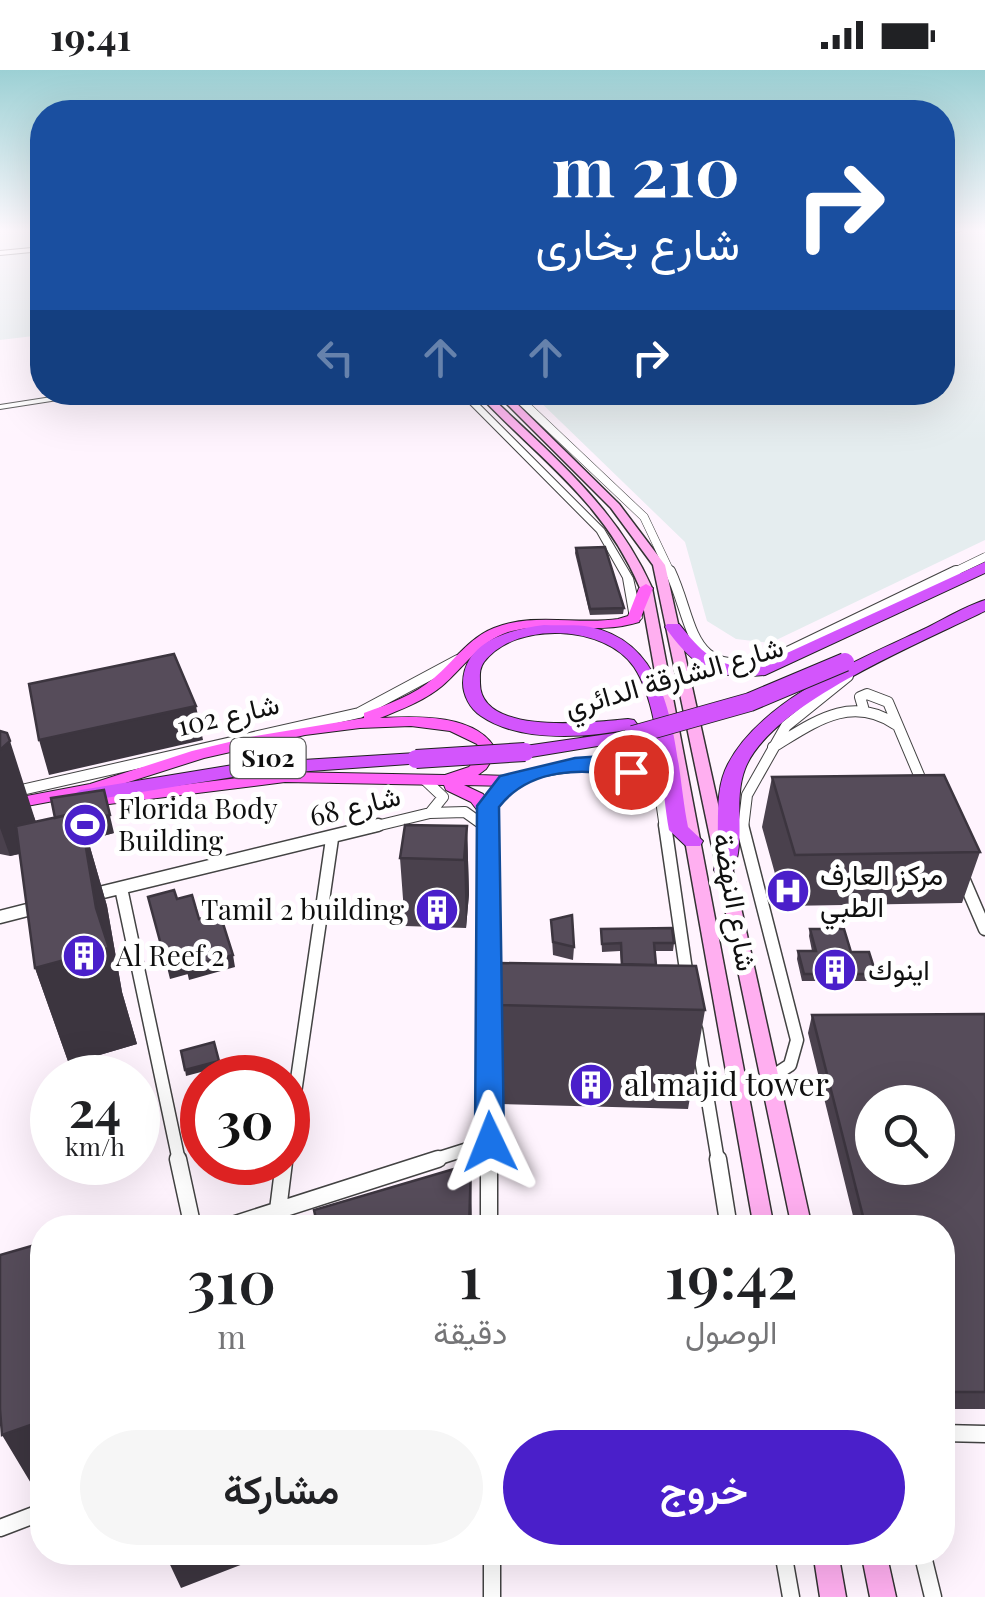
<!DOCTYPE html>
<html lang="ar">
<head>
<meta charset="utf-8">
<style>
  :root { --surface:#fff; --page:#f6f6f6; --text:#202124; --muted:#757577; --accent:#4a1fca }
  body { margin:0; font-family:"Playfair Display",Vazirmatn,serif; background:var(--page); color:var(--text); direction:rtl; height:100vh; display:flex; flex-direction:column; font-size:38px; white-space:nowrap }
  * { box-sizing:border-box; margin:0 }
  p { font-size:32px; color:var(--muted) }
  .icon { flex:none; width:55px; height:55px; fill:none; stroke:currentColor; stroke-width:2; stroke-linecap:round; stroke-linejoin:round }
  .map { position:relative; flex:1; overflow:hidden; direction:ltr }
  .sheet { position:absolute; left:30px; top:1145px; width:925px; height:350px; display:flex; flex-direction:column; background:var(--surface); border-radius:40px; box-shadow:0 10px 40px #0002; direction:rtl }
  .sheet>* { flex:none }
  .top-card { position:absolute; left:30px; top:30px; width:925px; height:305px; border-radius:40px; box-shadow:0 10px 40px #0002; direction:rtl; background:#1a4fa0; color:#fff; overflow:hidden }
  .controls { position:absolute; left:855px; top:1015px; display:grid; gap:20px }
  .controls a { display:grid; place-items:center; width:100px; height:100px; border-radius:50%; background:var(--surface); box-shadow:0 10px 40px #0002; font-size:50px }
  .speed { position:absolute; left:30px; top:985px; display:flex; gap:20px; font-size:50px; font-weight:700; text-align:center }
  .speed>* { display:grid; place-content:center; width:130px; height:130px; border-radius:50%; background:var(--surface); box-shadow:0 10px 40px #0002; line-height:1 }
  .speed small { font-size:25px; font-weight:400 }
  .speed .limit { border:15px solid #d22; background:#fff; color:#111 }
  .pin { position:absolute; display:grid; place-items:center; width:85px; height:85px; color:#fff; margin:-42px; border:5px solid #fff; border-radius:50%; box-shadow:0 2px 10px #0007 }
  .me { position:absolute; width:110px; margin:-55px; rotate:358deg; stroke-linejoin:round; filter:drop-shadow(0 0 8px #0008) }
  .turn { display:flex; align-items:center; gap:35px; height:210px; padding:0 50px; font-size:45px }
  .turn .icon { width:130px; height:130px; stroke-width:2.5 }
  .turn b { display:block; font-size:70px; line-height:85px }
  .lanes { display:flex; align-items:center; height:95px; padding:0 50px; background:#0003; justify-content:center; gap:50px; direction:ltr }
  .lanes .off { opacity:.35 }
  .eta { display:flex; justify-content:space-evenly; align-items:center; height:170px; text-align:center }
  .eta b { font-size:60px; font-weight:600; line-height:70px }
  .cta { display:flex; gap:20px; margin-top:auto; padding:20px 50px }
  .cta a { flex:1; height:115px; border-radius:60px; background:var(--accent); color:#fff; font-size:40px; font-weight:600; line-height:115px; text-align:center }
  .cta a+a { background:var(--page); color:var(--text) }
  .status { display:flex; justify-content:space-between; align-items:center; height:70px; padding:0 50px; background:var(--surface); direction:ltr }
  .status svg { height:28px; fill:currentColor }
  .map>svg:first-child { display:block }
  .industrial { fill:#e5edef }
  .lines { fill:none; stroke-linecap:round; stroke-linejoin:round }
  .minor-far3-casing { stroke:#434343; stroke-width:9 }
  .minor-far2-casing { stroke:#434343; stroke-width:12 }
  .minor-far1-casing { stroke:#434343; stroke-width:15 }
  .minor-casing { stroke:#434343; stroke-width:19 }
  .tertiary-casing { stroke:#434343; stroke-width:2 }
  .secondary-casing { stroke:#323232; stroke-width:3 }
  .primary-casing { stroke:#212121; stroke-width:2 }
  .motorway-casing { stroke:#212121; stroke-width:2 }
  .minor-far3 { stroke:#fff; stroke-width:8 }
  .minor-far2 { stroke:#fff; stroke-width:10 }
  .minor-far1 { stroke:#fff; stroke-width:12 }
  .minor { stroke:#fff; stroke-width:16 }
  .tertiary { fill:#fff; fill-rule:evenodd }
  .secondary { fill:#ffaff0; fill-rule:evenodd }
  .primary { fill:#ff64f6; fill-rule:evenodd }
  .motorway { fill:#d355fc; fill-rule:evenodd }
  .motorway-bridge-casing { stroke:#212121; stroke-width:20; stroke-linecap:butt }
  .motorway-bridge { stroke:#d355fc; stroke-width:18 }
  .wall { fill:#4a414d }
  .shaded-wall { fill:#3c353f }
  .building { fill:#564c5a; stroke:#3c353f; stroke-width:2.5; fill-rule:evenodd }
  .route { fill:#1a73e8; stroke:#114b97; stroke-width:2.5 }
  .labels { text-anchor:middle; stroke-width:10; stroke-linejoin:round; paint-order:stroke }
  .shield { fill:#fff; stroke:#585858; stroke-width:2.5 }
  .shield-label { font-size:25px; font-weight:bold; fill:#101010 }
  .street-label { font-size:28px; fill:#101010; stroke:#fff }
  .poi-label { font-size:28px; fill:#101010; stroke:#fff; text-anchor:start }
  .near-poi-label { font-size:32px; fill:#101010; stroke:#fff; text-anchor:start }
</style>
</head>
<body>
<div class="status"><b>19:41</b><svg viewBox="0 0 49 12"><path d="M0 12V9h3v3zM5 12V6h3v6zM10 12V3h3v9zM15 12V0h3v12zM26 1h20v11H26zM47 4h2v5h-2z"/></svg></div>
<div class="map">
<svg width="985" height="1527" viewBox="0 0 985 1527">
  <rect width="100%" height="100%" fill="#fff4fe"/>
  <!-- industrial -->
  <path class="industrial" d="M 0,160 L 42,160 L 42,265 L 0,270 Z
    M 985,160 L 985,470 L 770,573 L 736,569 L 707,551 L 685,472 L 531,323 L 942,322 L 943,166 Z"/>
  <g class="lines">
    <!-- minor-far3 casing -->
    <g class="minor-far3-casing">
      <path id="minor-far3" d="M 512,322 L 644,447 L 671,504
        M 950,504 L 985,487"/>
    </g>
    <!-- minor-far2 casing -->
    <g class="minor-far2-casing">
      <path id="minor-far2" d="M 670,501 C 695,554 686,610 771,590 L 956,501
        M 863,637 L 860,627 L 867,624 L 888,632 L 924,717
        M 662,667 L 654,682 L 665,758
        M 773,677 C 813,653 850,624 895,654
        M 425,710 L 443,727 L 430,743
        M 0,725 L 359,643 L 458,590
        M 368,758 L 430,743 L 465,742 L 486,757
        M 488,758 C 488,744 487,732 497,721 C 516,701 590,691 617,698 C 635,703 648,715 661,728
        M 743,758 L 747,725 L 786,656 L 848,606"/>
    </g>
    <!-- minor-far1 casing -->
    <g class="minor-far1-casing">
      <path id="minor-far1" d="M 488,755 L 489,1091
        M 665,755 L 687,907
        M 742,755 L 797,970 L 790,995 L 770,1008
        M 963,808 L 985,859
        M 121,818 L 179,1091
        M 91,825 L 378,755
        M 0,847 L 39,837
        M 696,959 L 718,1091
        M 288,1071 L 332,769
        M 430,1091 L 490,1072"/>
    </g>
    <!-- minor casing -->
    <g class="minor-casing">
      <path id="minor" d="M 178,1089 L 193,1158
        M 489,1089 L 489,1158
        M 718,1089 L 729,1158
        M 278,1140 L 284,1092
        M 223,1158 L 438,1089
        M 942,1363 L 985,1364
        M 0,1458 L 42,1442
        M 492,1482 L 492,1527
        M 783,1482 L 791,1527
        M 922,1482 L 933,1527"/>
    </g>
    <!-- tertiary casing -->
    <g class="tertiary-casing">
      <path id="tertiary" d="M 38,160 L 42,160 L 42,165 L 40,164 Z
        M 42,177 L 42,181 L 0,185 L 0,181 Z
        M 84,322 L 109,322 L 0,339 L 0,335 Z
        M 458,322 L 467,322 L 604,459 L 633,508 L 642,548 L 640,550 L 632,550 L 630,548 L 623,508 L 597,462 Z"/>
    </g>
    <!-- secondary casing -->
    <g class="secondary-casing">
      <path id="secondary" d="M 476,322 L 486,322 C 550,384 615,435 652,518 L 774,1158 L 754,1158 L 640,518 C 602,429 540,390 476,322 Z
        M 495,322 L 505,322 L 619,434 L 665,495 L 812,1158 L 792,1158 L 653,495 L 611,438 Z
        M 813,1482 L 838,1482 L 846,1527 L 820,1527 Z
        M 861,1482 L 886,1482 L 896,1527 L 870,1527 Z"/>
    </g>
    <!-- primary casing -->
    <g class="primary-casing">
      <path id="primary" d="M 965,160 L 942,165 L 942,161 Z
        M 646,514 L 653,518 L 639,552 C 594,566 549,550 508,562 C 480,571 463,598 442,616 C 424,631 402,639 380,648 C 416,646 479,643 497,682 L 486,699 L 478,705 L 508,706 L 516,711 L 508,716 L 464,715 L 483,724 L 496,741 L 493,745 L 481,745 L 471,732 L 446,720 L 444,715 L 285,712 L 85,737 L 77,732 L 85,727 L 285,702 L 445,705 L 469,697 L 481,682 L 477,674 L 450,661 L 411,656 L 360,658 L 305,665 L 204,688 L 91,724 L 0,741 L 0,731 L 90,714 L 192,681 L 250,667 L 364,648 L 364,643 C 389,634 414,625 434,608 C 454,591 469,568 494,558 C 533,542 577,555 618,549 L 628,546 L 639,518 Z"/>
    </g>
    <!-- motorway casing -->
    <g class="motorway-casing">
      <path id="motorway" d="M 985,492 L 985,503 L 765,605 C 714,611 694,597 665,557 L 667,554 L 679,554 C 705,586 718,600 761,595 Z
        M 985,530 L 985,541 C 923,572 769,634 745,699 C 732,733 748,772 731,805 L 717,805 L 714,800 C 723,766 711,726 728,694 C 761,630 860,589 922,560 C 943,550 963,537 985,530 Z
        M 544,555 C 559,556 576,554 590,557 C 679,575 674,687 688,757 L 703,771 L 700,776 L 686,776 L 669,760 C 660,712 661,638 634,597 C 606,555 516,550 484,592 C 479,599 480,605 480,613 C 480,667 594,652 628,649 L 634,650 L 637,654 L 634,658 C 590,668 520,673 481,646 C 470,639 463,625 463,613 C 464,571 509,560 544,555 Z
        M 622,662 L 628,663 L 631,667 L 628,671 L 525,688 L 516,682 L 525,676 Z
        M 416,683 L 425,689 L 423,693 L 239,706 L 81,732 L 71,726 L 81,720 L 239,694 Z"/>
    </g>
    <!-- minor-far3 -->
    <use href="#minor-far3" class="minor-far3"/>
    <!-- minor-far2 -->
    <use href="#minor-far2" class="minor-far2"/>
    <!-- minor-far1 -->
    <use href="#minor-far1" class="minor-far1"/>
    <!-- minor -->
    <use href="#minor" class="minor"/>
    <!-- tertiary -->
    <use href="#tertiary" class="tertiary"/>
    <!-- secondary -->
    <use href="#secondary" class="secondary"/>
    <!-- primary -->
    <use href="#primary" class="primary"/>
    <!-- motorway -->
    <use href="#motorway" class="motorway"/>
    <!-- motorway-bridge casing -->
    <g class="motorway-bridge-casing">
      <path id="motorway-bridge" d="M 633,665 L 750,632 L 845,592
        M 416,689 L 525,682"/>
    </g>
    <!-- motorway-bridge -->
    <use href="#motorway-bridge" class="motorway-bridge"/>
  </g>
  <!-- wall -->
  <path class="wall" d="M 576,478 L 624,538 L 623,544 L 590,545 L 575,483 Z
    M 0,661 L 36,752 L 114,763 L 88,770 L 107,836 L 122,922 L 137,974 L 69,994 L 35,898 L 20,784 L 10,786 L 0,784 Z
    M 772,707 L 980,782 L 962,833 L 784,836 L 762,757 Z
    M 467,756 L 469,824 L 466,858 L 405,856 L 400,788 Z
    M 551,850 L 574,877 L 573,890 L 553,885 Z
    M 601,859 L 674,873 L 673,881 L 655,881 L 656,895 L 705,940 L 688,1039 L 499,1034 L 500,893 L 621,894 L 620,881 L 602,882 Z
    M 810,859 L 851,882 L 876,904 L 874,911 L 802,911 L 797,889 L 798,881 L 812,881 L 809,866 Z
    M 985,944 L 985,1339 L 942,1339 L 942,1158 L 856,1158 L 808,963 L 812,945 Z
    M 202,1018 L 202,1085 L 200,1078 L 192,1077 L 189,1065 L 190,1062 L 185,1061 L 182,1049 Z"/>
  <!-- shaded-wall -->
  <path class="shaded-wall" d="M 196,636 L 203,670 L 49,705 L 39,670 Z
    M 10,671 L 41,768 L 26,782 L 10,786 L 0,758 L 0,680 Z
    M 104,720 L 114,763 L 88,770 L 107,836 L 122,922 L 137,974 L 69,994 L 35,898 L 62,776 Z
    M 467,756 L 469,824 L 466,858 L 464,790 Z
    M 233,885 L 235,897 L 189,910 L 186,897 Z
    M 185,892 L 188,904 L 170,909 L 167,897 Z
    M 219,991 L 220,997 L 186,1006 L 185,1000 Z
    M 471,1094 L 472,1158 L 469,1158 Z
    M 42,1351 L 42,1430 L 41,1430 L 2,1365 Z
    M 164,1482 L 274,1482 L 181,1518 Z"/>
  <!-- building -->
  <path class="building" d="M 605,477 L 624,538 L 590,539 L 576,478 Z
    M 174,584 L 196,636 L 39,670 L 29,614 Z
    M 0,661 L 7,663 L 10,671 L 0,680 Z
    M 944,705 L 980,782 L 795,785 L 772,707 Z
    M 104,720 L 110,745 L 83,752 L 80,742 L 55,748 L 51,728 Z
    M 80,742 L 96,838 L 109,878 L 35,898 L 16,756 Z
    M 405,755 L 467,756 L 464,790 L 400,788 Z
    M 174,820 L 177,829 L 192,825 L 199,849 L 220,844 L 233,885 L 186,897 L 185,892 L 167,897 L 148,827 Z
    M 572,845 L 574,877 L 553,872 L 551,850 Z
    M 672,858 L 674,873 L 654,873 L 656,895 L 622,894 L 621,873 L 602,874 L 601,859 Z
    M 810,859 L 844,859 L 851,882 L 869,882 L 876,904 L 804,904 L 798,881 L 816,881 Z
    M 500,893 L 696,896 L 705,940 L 499,935 Z
    M 985,944 L 985,1322 L 942,1322 L 942,1158 L 866,1158 L 812,945 ZM 872,1032 L 938,1032 L 938,1098 L 872,1098 Z
    M 214,972 L 219,991 L 185,1000 L 181,981 Z
    M 198,1017 L 202,1018 L 202,1073 L 199,1073 L 202,1067 L 189,1065 L 195,1052 L 182,1049 Z
    M 471,1094 L 469,1158 L 318,1158 L 314,1140 Z
    M 42,1173 L 42,1351 L 2,1365 L 0,1339 L 0,1185 Z"/>
  <!-- sky -->
  <linearGradient id="sky" x2="0" y2="1"><stop stop-color="#9cd0d4"/><stop offset="0.43" stop-color="#fffaff"/><stop offset="1" stop-color="#fffaff" stop-opacity="0"/></linearGradient>
  <rect width="985" height="374" fill="url(#sky)"/>
  <!-- route -->
  <path class="route" d="M 603,686 L 641,702 L 631,708 C 585,697 530,697 499,737 L 504,1072 L 500,1081 L 490,1085 L 479,1081 L 475,1072 L 477,736 L 500,706 L 575,688 Z"/>
  <!-- icons -->
  <defs>
    <g id="stadium-disc" transform="scale(2.25)"><circle r="9.5" fill="#4a1fca" stroke="#fff"/><path d="M0-5a6.5 5 0 1 0 0 10a6.5 5 0 1 0 0-10ZM-3.5-1.8h7v3.6h-7Z" fill="#fff"/></g>
    <g id="hospital-disc" transform="scale(2.25)"><circle r="9.5" fill="#4a1fca" stroke="#fff"/><path d="M-5-5h3v3.5h4V-5h3V5h-3V1.5h-4V5h-3Z" fill="#fff"/></g>
    <g id="building-disc" transform="scale(2.25)"><circle r="9.5" fill="#4a1fca" stroke="#fff"/><path d="M-4-6H4V6H1V3H-1V6H-4ZM-2.5-4.3h1.7v1.8h-1.7ZM.8-4.3h1.7v1.8H.8ZM-2.5-1h1.7V.8h-1.7ZM.8-1h1.7V.8H.8Z" fill="#fff"/></g>
  </defs>
  <g fill-rule="evenodd">
    <use href="#stadium-disc" x="85" y="755"/>
    <use href="#hospital-disc" x="788" y="821"/>
    <use href="#building-disc" x="437" y="840"/>
    <use href="#building-disc" x="84" y="886"/>
    <use href="#building-disc" x="835" y="900"/>
    <use href="#building-disc" x="591" y="1015"/>
  </g>
  <g class="labels">
    <!-- shield labels -->
    <rect class="shield" x="230.5" y="668" width="75" height="40" rx="8"/>
    <g class="shield-label">
      <text x="268" y="697">S102</text>
    </g>
    <!-- street labels -->
    <g class="street-label">
      <text transform="translate(674 607) rotate(-16)" y="10">شارع الشارقة الدائري</text>
      <text transform="translate(228 645) rotate(-13)" y="10">شارع 102</text>
      <text transform="translate(355 736) rotate(-14)" y="10">شارع 68</text>
      <text transform="translate(735 832) rotate(80)" y="10">شارع النهضة</text>
    </g>
    <!-- poi labels -->
    <g class="poi-label">
      <text x="118" y="749">Florida Body<tspan x="118" dy="32">Building</tspan></text>
      <text x="820" y="815">مركز العارف<tspan x="820" dy="32">الطبي</tspan></text>
      <text x="404" y="850" text-anchor="end">Tamil 2 building</text>
      <text x="116" y="896">Al Reef 2</text>
      <text x="868" y="910">اينوك</text>
    </g>
    <!-- near-poi labels -->
    <g class="near-poi-label">
      <text x="624" y="1026">al majid tower</text>
    </g>
  </g>
</svg>
<div class="controls">
<a><svg class="icon" aria-label="search" viewBox="0 0 24 24"><circle cx="10" cy="10" r="6"/><path d="M15 15l6 6"/></svg></a>
</div>
<div class="speed"><div>24<small>km/h</small></div><div class="limit">30</div></div>
<div class="pin" style="left:631px;top:702px;background:#d93025"><svg class="icon" aria-label="arrive" viewBox="0 0 24 24"><path d="M6 21V4h12l-3 4 3 4H6"/></svg></div>
<svg class="me" style="left:490px;top:1072px" viewBox="-20 -20 40 40"><path d="M0-17L14 15 0 8-14 15z" fill="#1a73e8" stroke="#fff" stroke-width="4"/></svg>
<div class="top-card">
<div class="turn"><svg class="icon" aria-label="right" viewBox="0 0 24 24"><path d="M7 20v-9h11M14 6l5 5-5 5"/></svg><div><b>210 m</b>شارع بخارى</div></div>
<div class="lanes"><svg class="icon off" aria-label="left" viewBox="0 0 24 24"><path d="M17 20v-9H6M10 6l-5 5 5 5"/></svg><svg class="icon off" aria-label="ahead" viewBox="0 0 24 24"><path d="M12 20V5M6 11l6-6 6 6"/></svg><svg class="icon off" aria-label="ahead" viewBox="0 0 24 24"><path d="M12 20V5M6 11l6-6 6 6"/></svg><svg class="icon" aria-label="right" viewBox="0 0 24 24"><path d="M7 20v-9h11M14 6l5 5-5 5"/></svg></div>
</div>
<section class="sheet">
<div class="eta">
<div><b>19:42</b><p>الوصول</p></div>
<div><b>1</b><p>دقيقة</p></div>
<div><b>310</b><p>m</p></div>
</div>
<div class="cta"><a>خروج</a><a>مشاركة</a></div>
</section>
</div>
</body>
</html>
